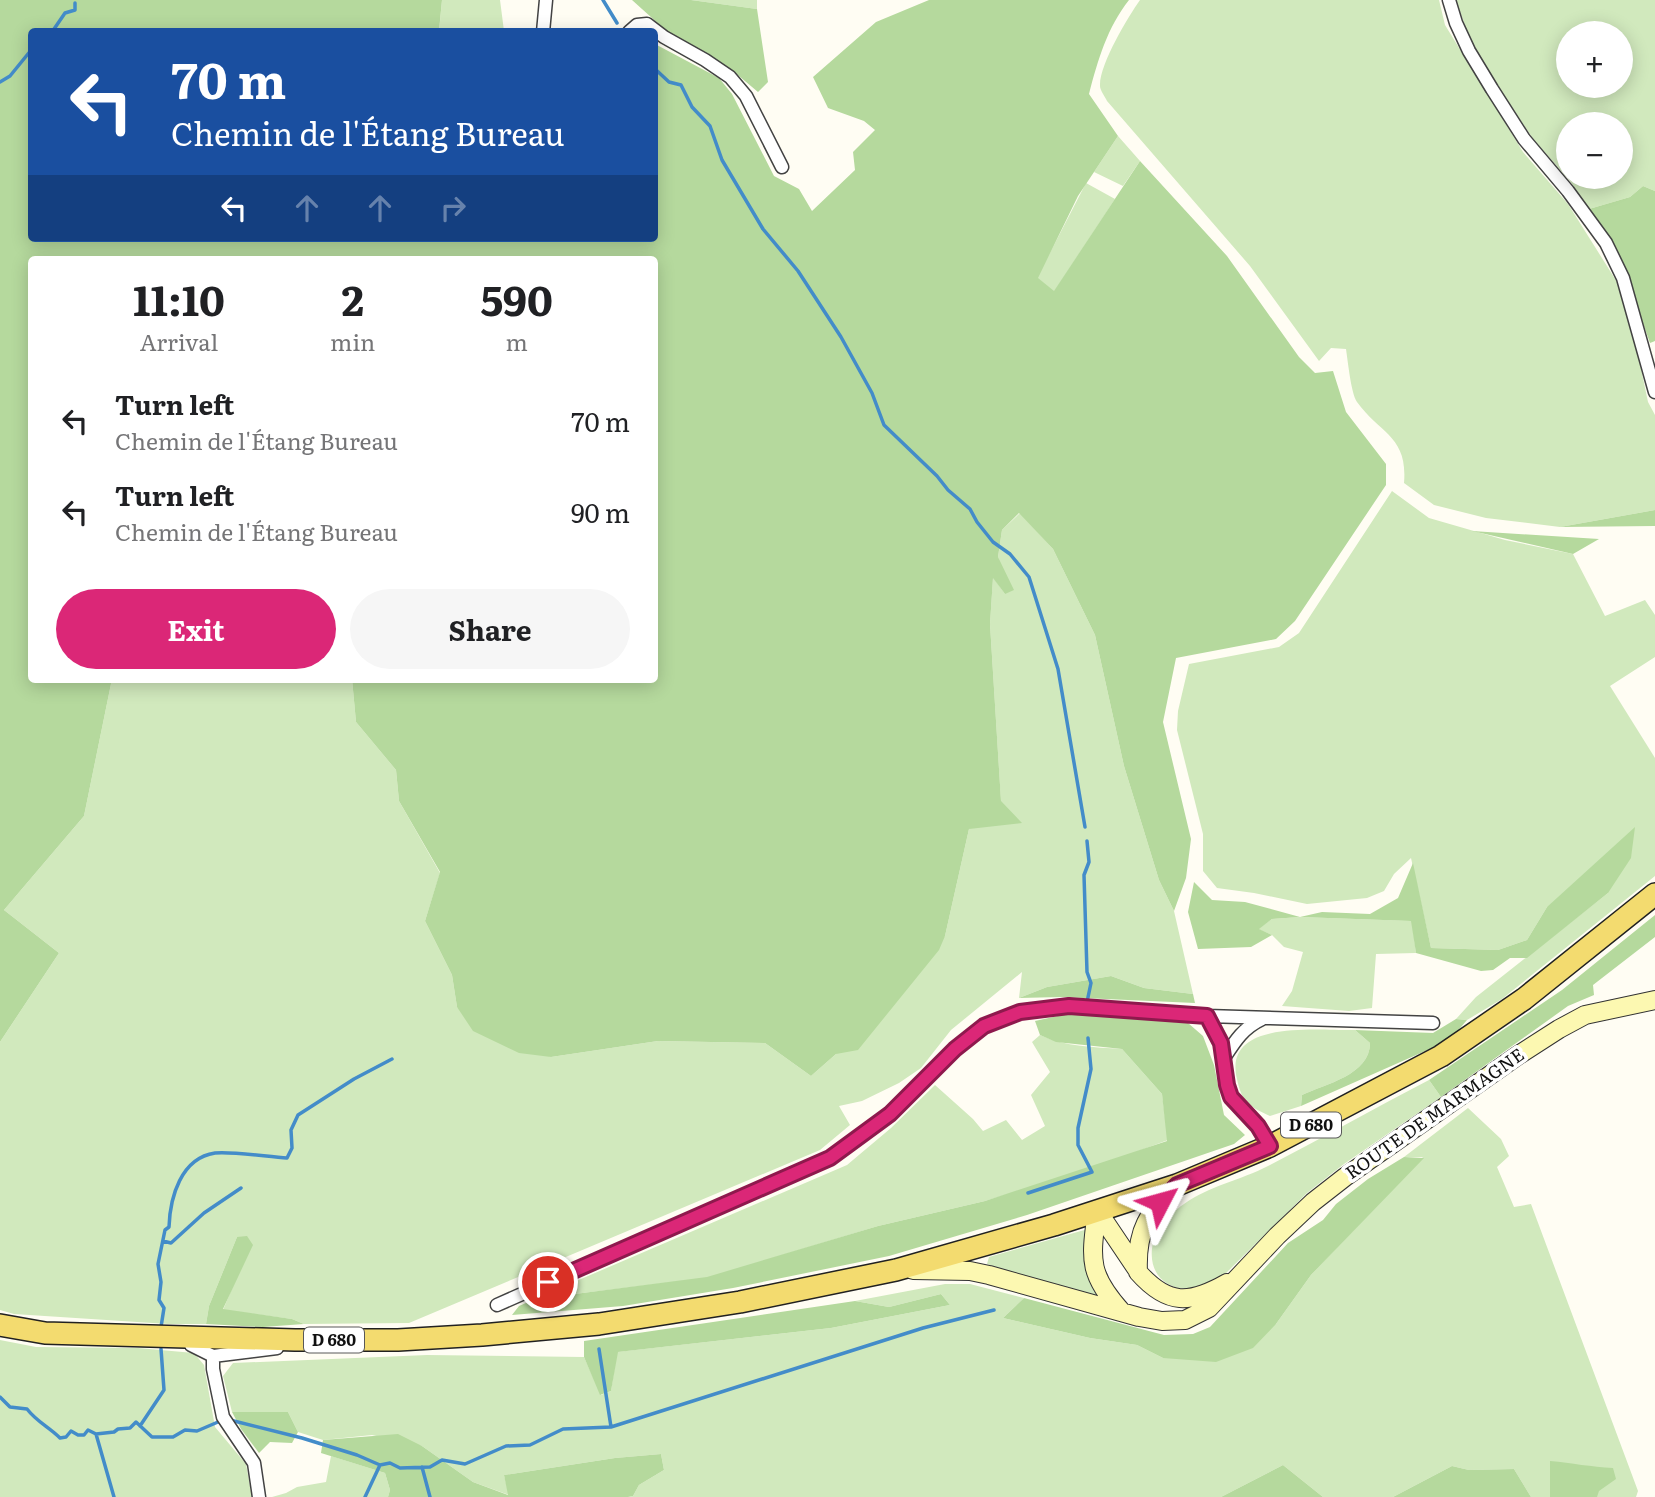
<!DOCTYPE html>
<html lang="en">
<head>
<meta charset="utf-8">
<style>
  :root { --surface:#fff; --page:#f6f6f6; --text:#202124; --muted:#757577; --accent:#db2777 }
  body { margin:0; font-family:Literata,serif; background:var(--page); color:var(--text); height:100vh; display:flex; flex-direction:column; font-size:26px; white-space:nowrap }
  * { box-sizing:border-box; margin:0 }
  p { font-size:23px; color:var(--muted) }
  .icon { flex:none; width:38px; height:38px; fill:none; stroke:currentColor; stroke-width:2; stroke-linecap:round; stroke-linejoin:round }
  .map { position:relative; flex:1; overflow:hidden }
  .details { position:absolute; left:28px; top:256px; width:630px; height:427px; display:flex; flex-direction:column; background:var(--surface); border-radius:7px; box-shadow:0 4px 18px #0003 }
  .details>* { flex:none }
  .banner { position:absolute; left:28px; top:28px; width:630px; height:214px; border-radius:7px; box-shadow:0 4px 18px #0003; background:#1a4fa0; color:#fff; overflow:hidden }
  .tools { position:absolute; left:1556px; top:21px; display:grid; gap:14px }
  .tools a { display:grid; place-items:center; width:77px; height:77px; border-radius:50%; background:var(--surface); box-shadow:0 4px 18px #0003; font-size:35px }
  .pin { position:absolute; display:grid; place-items:center; width:60px; height:60px; color:#fff; margin:-30px; border:4px solid #fff; border-radius:50%; box-shadow:0 2px 7px #0007 }
  .me { position:absolute; width:77px; margin:-38px; rotate:51deg; stroke-linejoin:round; filter:drop-shadow(0 0 5px #0008) }
  .turn { display:flex; align-items:center; gap:24px; height:147px; padding:0 28px; font-size:32px }
  .turn .icon { width:91px; height:91px; stroke-width:2.5 }
  .turn b { display:block; font-size:49px; line-height:60px }
  .lanes { display:flex; align-items:center; height:66px; padding:0 28px; background:#0003; justify-content:center; gap:35px; direction:ltr }
  .lanes .off { opacity:.35 }
  .eta { display:flex; justify-content:space-evenly; align-items:center; height:119px; text-align:center }
  .eta b { font-size:42px; font-weight:700; line-height:49px }
  .cta { display:flex; gap:14px; margin-top:auto; padding:14px 28px }
  .cta a { flex:1; height:80px; border-radius:42px; background:var(--accent); color:#fff; font-size:28px; font-weight:700; line-height:80px; text-align:center }
  .cta a+a { background:var(--page); color:var(--text) }
  ul { padding:0; list-style:none }
  li { display:flex; align-items:center; gap:21px; height:91px; padding:0 28px }
  li div { flex:1 }
  li b { display:block; font-size:26px }
  li em { font-style:normal }
  .map>svg:first-child { display:block }
  .green { fill:#d1e9bd; fill-rule:evenodd }
  .forest { fill:#b5d99d }
  .lines { fill:none; stroke-linecap:round; stroke-linejoin:round }
  .stream { stroke:#438cc9; stroke-width:3.5 }
  .street-casing { stroke:#434343; stroke-width:15 }
  .secondary-casing { stroke:#323232; stroke-width:20 }
  .primary-casing { stroke:#212121; stroke-width:24 }
  .street { stroke:#fff; stroke-width:12 }
  .secondary { stroke:#fcf8b1; stroke-width:18 }
  .primary { stroke:#f3db6f; stroke-width:21 }
  .route-casing { stroke:#8e194d; stroke-width:18 }
  .route { stroke:#db2777; stroke-width:12 }
  .labels { text-anchor:middle; stroke-width:7; stroke-linejoin:round; paint-order:stroke }
  .shield { fill:#fff; stroke:#585858; stroke-width:2 }
  .shield-label { font-size:16px; font-weight:bold; fill:#101010 }
  .street-label { font-size:18px; fill:#101010; stroke:#fff }
</style>
</head>
<body>
<div class="map">
<svg width="1655" height="1497" viewBox="0 0 1655 1497">
  <rect width="100%" height="100%" fill="#fffdf3"/>
  <!-- green -->
  <path class="green" d="M 442,0 L 500,0 L 504,31 L 439,32 Z
    M 691,0 L 757,0 L 757,9 Z
    M 1140,0 L 1439,0 L 1445,25 L 1523,152 L 1568,204 L 1617,282 L 1636,345 L 1648,402 L 1655,415 L 1655,510 L 1560,527 L 1486,518 L 1434,505 L 1404,483 C 1408,436 1380,434 1357,402 C 1351,393 1348,362 1346,349 L 1331,348 L 1319,361 L 1250,266 L 1107,101 C 1105,97 1100,90 1100,86 C 1099,65 1128,17 1140,0 Z
    M 1456,0 L 1655,0 L 1655,191 L 1643,186 L 1630,197 L 1589,209 L 1570,181 L 1533,139 L 1504,95 L 1470,40 ZM 1568,33 L 1620,33 L 1620,86 L 1568,86 ZM 1568,124 L 1620,124 L 1620,177 L 1568,177 Z
    M 1118,136 L 1140,161 L 1123,186 L 1094,172 Z
    M 1086,183 L 1115,199 L 1054,292 L 1037,278 Z
    M 1392,491 L 1429,518 L 1505,540 L 1573,554 L 1605,616 L 1645,600 L 1655,615 L 1655,657 L 1610,686 L 1655,758 L 1655,876 L 1502,999 L 1467,1020 L 1456,1019 L 1476,997 L 1608,893 L 1547,907 L 1527,940 L 1498,950 L 1431,948 L 1411,858 L 1394,874 L 1384,891 L 1367,898 L 1307,904 L 1254,893 L 1217,888 L 1203,871 L 1203,834 L 1177,730 L 1178,711 L 1189,664 L 1279,647 L 1299,633 Z
    M 1020,513 L 1053,549 L 1095,635 L 1124,766 L 1159,880 L 1174,911 L 1193,994 L 1144,988 L 1111,976 L 1047,987 L 1019,998 L 1022,972 L 951,1030 L 921,1068 L 899,1083 L 862,1101 L 839,1106 L 850,1125 L 820,1150 L 409,1323 L 304,1324 L 292,1319 L 223,1310 L 236,1279 L 237,1237 L 209,1306 L 206,1324 L 168,1324 L 14,1314 L 0,1310 L 0,1042 L 59,953 L 4,910 L 84,816 L 112,679 L 352,679 L 356,722 L 396,770 L 399,801 L 440,873 L 425,921 L 452,975 L 457,1007 L 551,1057 L 658,1041 L 765,1043 L 811,1076 L 836,1054 L 945,936 L 969,829 L 1001,802 L 990,624 L 993,577 L 1005,594 L 998,557 L 1002,530 Z
    M 1300,917 L 1412,921 L 1416,953 L 1376,954 L 1372,1008 L 1349,1011 L 1282,1006 L 1292,991 L 1303,952 L 1284,947 L 1272,935 L 1258,929 L 1272,919 Z
    M 1355,1030 L 1370,1043 C 1370,1075 1325,1084 1302,1095 L 1301,1106 L 1270,1116 C 1249,1106 1242,1103 1237,1079 C 1222,1018 1320,1031 1355,1030 Z
    M 1040,1035 C 1066,1047 1094,1047 1122,1049 L 1162,1094 L 1168,1140 L 1090,1169 L 985,1201 L 878,1226 L 707,1278 L 566,1295 L 567,1285 L 847,1165 L 891,1128 L 935,1085 L 973,1119 L 983,1131 L 1006,1120 L 1022,1140 L 1045,1126 L 1031,1095 L 1050,1072 L 1032,1042 Z
    M 1429,1080 L 1441,1097 L 1344,1164 L 1307,1193 L 1217,1282 C 1179,1301 1140,1281 1155,1235 C 1159,1224 1175,1210 1184,1204 C 1209,1186 1241,1180 1268,1166 C 1322,1138 1375,1108 1429,1080 Z
    M 1468,1108 L 1501,1139 L 1509,1156 L 1497,1167 L 1514,1207 L 1531,1204 L 1638,1491 L 1636,1497 L 1531,1497 L 1514,1469 L 1469,1470 L 1452,1466 L 1393,1497 L 1323,1497 L 1283,1465 L 1221,1497 L 628,1497 L 633,1496 L 639,1485 L 664,1470 L 661,1454 L 615,1458 L 504,1475 L 509,1495 L 473,1482 L 422,1446 L 372,1435 L 323,1440 L 298,1432 L 288,1412 L 232,1412 L 223,1376 L 233,1363 L 427,1355 L 584,1357 L 601,1395 L 611,1391 L 617,1352 L 831,1328 L 950,1305 L 941,1294 L 889,1307 L 855,1301 L 945,1284 L 970,1284 L 1024,1298 L 1003,1318 L 1090,1338 L 1137,1345 L 1163,1358 L 1276,1324 L 1311,1275 L 1423,1157 L 1404,1157 Z
    M 1088,1229 C 1085,1263 1084,1272 1104,1302 L 987,1264 L 989,1257 Z
    M 0,1340 L 36,1347 L 138,1348 L 194,1353 L 204,1365 L 215,1427 L 246,1464 L 252,1497 L 0,1497 Z
    M 331,1456 L 385,1473 L 390,1490 L 388,1497 L 272,1497 L 286,1493 L 297,1487 L 326,1482 Z"/>
  <!-- forest -->
  <path class="forest" d="M 0,0 L 442,0 L 439,31 L 32,32 L 32,238 L 654,238 L 655,44 L 719,78 L 732,94 L 774,176 L 799,189 L 812,211 L 855,170 L 853,152 L 875,130 L 864,121 L 828,108 L 813,77 L 876,22 L 929,0 L 1129,0 C 1107,28 1098,60 1089,94 L 1118,136 L 1078,196 L 1038,278 L 1054,291 L 1140,161 L 1227,256 L 1299,357 L 1315,373 L 1333,371 L 1346,412 L 1386,464 L 1386,485 L 1295,621 L 1276,639 L 1176,658 L 1163,722 L 1191,839 L 1186,878 L 1174,911 L 1159,880 L 1124,766 L 1095,635 L 1053,549 L 1019,513 L 1002,530 L 998,557 L 1014,590 L 1005,594 L 993,578 L 990,624 L 1001,801 L 1022,823 L 969,829 L 945,936 L 939,950 L 858,1050 L 836,1054 L 811,1076 L 765,1043 L 658,1041 L 551,1057 L 519,1053 L 473,1031 L 457,1007 L 452,975 L 425,921 L 440,872 L 399,801 L 396,770 L 356,722 L 352,679 L 654,679 L 654,259 L 32,259 L 32,679 L 112,679 L 84,816 L 4,910 L 59,953 L 0,1042 Z
    M 632,0 L 691,0 L 757,9 L 768,82 L 758,92 L 733,71 L 672,36 Z
    M 1643,186 L 1655,191 L 1655,341 L 1650,343 L 1619,256 L 1589,209 L 1630,197 Z
    M 1655,510 L 1655,526 L 1560,527 Z
    M 1472,531 L 1599,539 L 1573,554 Z
    M 1635,827 L 1631,858 L 1608,893 L 1527,958 L 1510,958 L 1493,970 L 1481,971 L 1416,953 L 1411,921 L 1300,917 L 1272,919 L 1259,929 L 1272,935 L 1251,947 L 1198,949 L 1188,912 L 1194,882 L 1212,900 L 1245,902 L 1300,917 L 1322,912 L 1370,914 L 1398,898 L 1413,863 L 1431,948 L 1498,950 L 1527,940 L 1547,907 Z
    M 1655,915 L 1655,937 L 1593,985 L 1594,995 L 1568,1006 L 1441,1097 L 1429,1080 L 1562,990 Z
    M 1111,976 L 1144,988 L 1193,994 L 1195,1003 L 1061,997 L 1019,998 L 1047,987 Z
    M 1067,1014 L 1188,1023 L 1203,1036 L 1214,1065 L 1224,1115 L 1245,1135 L 1234,1144 L 1027,1215 L 889,1256 L 733,1288 L 623,1306 L 512,1315 L 519,1306 L 567,1285 L 567,1295 L 707,1277 L 878,1226 L 985,1201 L 1167,1141 L 1162,1094 L 1122,1049 L 1056,1042 L 1040,1035 L 1035,1021 Z
    M 1456,1019 L 1467,1020 L 1455,1034 L 1441,1044 L 1301,1106 L 1302,1095 C 1325,1084 1370,1075 1370,1043 L 1355,1030 L 1433,1033 Z
    M 1404,1157 L 1424,1158 L 1311,1275 L 1276,1324 L 1253,1348 L 1216,1362 L 1163,1358 L 1137,1345 L 1090,1338 L 1003,1318 L 1024,1298 L 1164,1335 L 1193,1334 L 1210,1327 L 1288,1243 L 1323,1220 L 1336,1204 L 1368,1179 Z
    M 247,1236 L 253,1245 L 223,1309 L 292,1319 L 304,1324 L 263,1327 L 206,1324 L 209,1306 L 237,1237 Z
    M 941,1294 L 950,1305 L 831,1328 L 618,1352 L 611,1391 L 600,1395 L 584,1357 L 584,1341 L 855,1301 L 889,1307 Z
    M 232,1412 L 288,1412 L 298,1432 L 292,1443 L 270,1442 L 259,1453 L 241,1429 Z
    M 398,1434 L 422,1446 L 473,1482 L 508,1495 L 504,1475 L 615,1458 L 661,1454 L 664,1470 L 639,1485 L 633,1496 L 628,1497 L 388,1497 L 390,1490 L 385,1473 L 321,1453 L 323,1440 Z
    M 1550,1461 C 1572,1463 1591,1467 1613,1468 L 1616,1479 L 1599,1491 L 1597,1497 L 1550,1497 Z
    M 1283,1465 L 1323,1497 L 1221,1497 Z
    M 1452,1466 L 1469,1470 L 1514,1469 L 1531,1497 L 1393,1497 Z"/>
  <g class="lines">
    <!-- stream -->
    <path class="stream" d="M 603,0 L 617,23
      M 52,32 L 65,13 L 75,10 L 75,3
      M 654,68 L 669,82 L 681,85 L 692,107 L 710,126 L 722,160 L 763,229 L 798,271 L 841,337 L 872,393 L 884,425 L 937,476 L 948,490 L 970,509 L 977,522 L 993,542 L 1010,554 L 1029,577 L 1058,669 L 1085,827
      M 0,82 L 10,76 L 32,49
      M 1087,1002 L 1091,983 L 1087,972 L 1084,875 L 1089,862 L 1087,841
      M 1028,1193 L 1092,1172 L 1078,1145 L 1078,1128 L 1091,1069 L 1088,1038
      M 163,1241 L 171,1243 L 204,1213 L 241,1188
      M 161,1327 L 164,1308 L 159,1300 L 161,1282 L 158,1264 L 165,1230 L 169,1227 C 170,1197 181,1158 215,1153 C 231,1151 269,1157 287,1158 L 292,1148 L 291,1130 L 298,1115 L 354,1079 L 392,1059
      M 599,1349 L 611,1427
      M 0,1397 L 10,1407 L 27,1409 C 37,1422 49,1427 60,1438 L 66,1437 L 71,1431 L 78,1435 L 84,1435 L 88,1430 L 96,1434 L 114,1432 L 118,1429 L 130,1428 L 136,1422 L 152,1437 L 173,1437 L 185,1430 L 197,1431 L 218,1422
      M 230,1420 L 302,1438 L 357,1455 L 380,1465 L 390,1463 L 400,1468 L 430,1467 L 442,1460 L 465,1464 L 506,1446 L 530,1445 L 563,1429 L 611,1427 L 923,1328 L 994,1310
      M 140,1426 L 164,1390 L 161,1349
      M 96,1434 L 114,1497
      M 422,1467 L 430,1497
      M 365,1497 L 380,1465"/>
    <!-- street casing -->
    <g class="street-casing">
      <path id="street" d="M 1449,0 L 1456,23 L 1469,51 L 1492,89 L 1524,139 L 1568,191 L 1606,243 L 1623,278 L 1655,392
        M 543,32 L 546,0
        M 629,32 L 637,25 L 647,24 L 664,37 L 705,60 L 730,77 L 746,96 L 782,167
        M 1207,1016 L 1221,1043 L 1227,1085 L 1231,1097 L 1258,1126 L 1270,1146
        M 1224,1058 C 1235,1041 1243,1028 1262,1019
        M 497,1305 L 830,1158 L 890,1113 L 955,1049 L 984,1026 L 1020,1012 L 1069,1006 L 1207,1016 L 1433,1023
        M 189,1338 L 191,1345 L 213,1356
        M 259,1497 L 254,1463 L 223,1417 L 213,1369 L 213,1356 L 277,1348"/>
    </g>
    <!-- secondary casing -->
    <g class="secondary-casing">
      <path id="secondary" d="M 1177,1185 C 1148,1214 1136,1229 1138,1272 C 1168,1306 1190,1304 1227,1283
        M 1097,1210 C 1091,1259 1087,1273 1122,1312
        M 1097,1210 L 1138,1271
        M 913,1270 L 970,1271 L 989,1275 L 1139,1317 L 1162,1321 L 1185,1320 L 1209,1308 L 1277,1236 L 1313,1202 L 1345,1177 L 1517,1056 L 1559,1029 L 1585,1015 L 1655,1000"/>
    </g>
    <!-- primary casing -->
    <g class="primary-casing">
      <path id="primary" d="M 0,1325 L 45,1333 L 295,1340 L 398,1340 L 482,1335 L 599,1324 L 740,1302 L 896,1270 L 1054,1225 L 1177,1185 L 1270,1146 L 1441,1056 L 1524,999 L 1655,894"/>
    </g>
    <!-- street -->
    <use href="#street" class="street"/>
    <!-- secondary -->
    <use href="#secondary" class="secondary"/>
    <!-- primary -->
    <use href="#primary" class="primary"/>
  </g>
  <g class="lines">
    <!-- route casing -->
    <g class="route-casing">
      <path id="route" d="M 548,1282 L 830,1158 L 890,1114 L 955,1049 L 984,1026 L 1020,1012 L 1069,1006 L 1207,1016 L 1221,1043 L 1227,1085 L 1231,1097 L 1258,1126 L 1270,1146 L 1177,1185 L 1160,1202"/>
    </g>
    <!-- route -->
    <use href="#route" class="route"/>
  </g>
  <g class="labels">
    <!-- shield labels -->
    <g class="shield">
      <rect x="1281" y="1112.5" width="60" height="25" rx="5"/>
      <rect x="304" y="1327.5" width="60" height="25" rx="5"/>
    </g>
    <g class="shield-label">
      <text x="1311" y="1131">D 680</text>
      <text x="334" y="1346">D 680</text>
    </g>
    <!-- street labels -->
    <g class="street-label">
      <text transform="translate(1435 1114) rotate(-35)" y="6">ROUTE DE MARMAGNE</text>
    </g>
  </g>
</svg>
<div class="tools">
<a>+</a>
<a>−</a>
</div>
<div class="pin" style="left:548px;top:1282px;background:#d93025"><svg class="icon" aria-label="arrive" viewBox="0 0 24 24"><path d="M6 21V4h12l-3 4 3 4H6"/></svg></div>
<svg class="me" style="left:1160px;top:1202px" viewBox="-20 -20 40 40"><path d="M0-17L14 15 0 8-14 15z" fill="#db2777" stroke="#fff" stroke-width="4"/></svg>
<div class="banner">
<div class="turn"><svg class="icon" aria-label="left" viewBox="0 0 24 24"><path d="M17 20v-9H6M10 6l-5 5 5 5"/></svg><div><b>70 m</b>Chemin de l'Étang Bureau</div></div>
<div class="lanes"><svg class="icon" aria-label="left" viewBox="0 0 24 24"><path d="M17 20v-9H6M10 6l-5 5 5 5"/></svg><svg class="icon off" aria-label="ahead" viewBox="0 0 24 24"><path d="M12 20V5M6 11l6-6 6 6"/></svg><svg class="icon off" aria-label="ahead" viewBox="0 0 24 24"><path d="M12 20V5M6 11l6-6 6 6"/></svg><svg class="icon off" aria-label="right" viewBox="0 0 24 24"><path d="M7 20v-9h11M14 6l5 5-5 5"/></svg></div>
</div>
<section class="details">
<div class="eta">
<div><b>11:10</b><p>Arrival</p></div>
<div><b>2</b><p>min</p></div>
<div><b>590</b><p>m</p></div>
</div>
<ul>
<li><svg class="icon" aria-label="left" viewBox="0 0 24 24"><path d="M17 20v-9H6M10 6l-5 5 5 5"/></svg><div><b>Turn left</b><p>Chemin de l'Étang Bureau</p></div><em>70 m</em></li>
<li><svg class="icon" aria-label="left" viewBox="0 0 24 24"><path d="M17 20v-9H6M10 6l-5 5 5 5"/></svg><div><b>Turn left</b><p>Chemin de l'Étang Bureau</p></div><em>90 m</em></li>
</ul>
<div class="cta"><a>Exit</a><a>Share</a></div>
</section>
</div>
</body>
</html>
